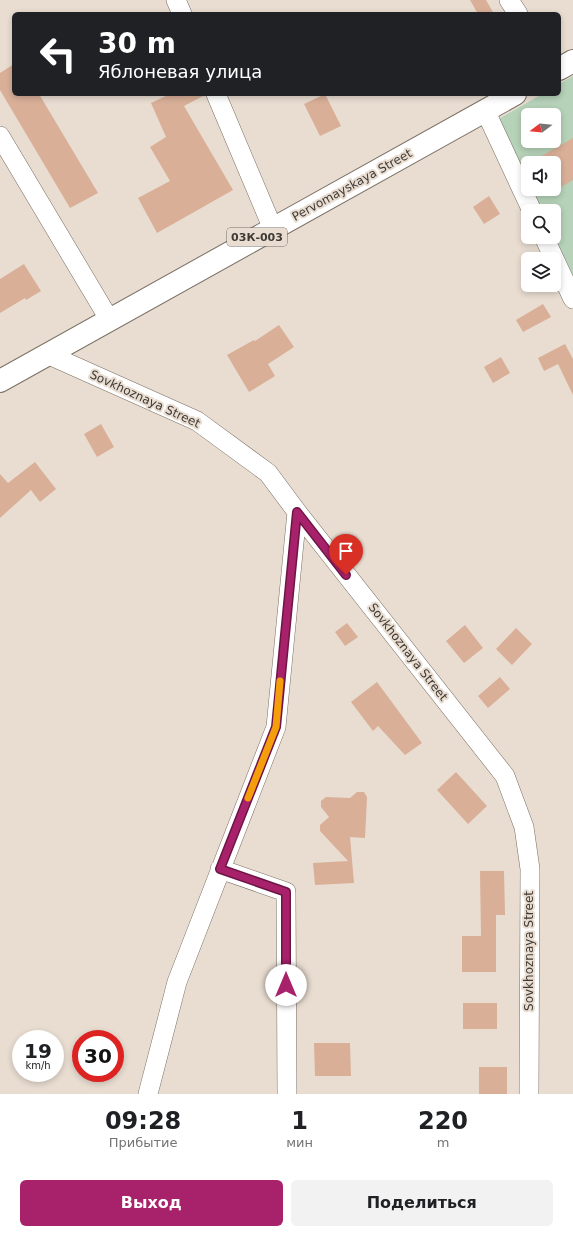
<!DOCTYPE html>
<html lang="ru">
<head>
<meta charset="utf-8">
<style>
  :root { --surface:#fff; --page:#f2f2f2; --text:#202124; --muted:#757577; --accent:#a8226b }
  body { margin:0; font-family:"DejaVu Sans",sans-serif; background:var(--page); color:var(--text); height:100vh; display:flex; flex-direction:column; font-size:15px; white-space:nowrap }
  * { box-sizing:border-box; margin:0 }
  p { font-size:13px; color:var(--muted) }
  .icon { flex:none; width:22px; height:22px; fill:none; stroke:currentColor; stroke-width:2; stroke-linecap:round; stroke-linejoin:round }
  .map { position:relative; height:1094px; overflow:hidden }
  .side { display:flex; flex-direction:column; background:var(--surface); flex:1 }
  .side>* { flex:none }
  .guide { position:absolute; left:12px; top:12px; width:549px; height:84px; border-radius:6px; box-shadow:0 2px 6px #0003; background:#202124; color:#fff; overflow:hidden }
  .needle { width:26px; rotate:254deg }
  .tools { position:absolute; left:521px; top:108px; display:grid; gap:8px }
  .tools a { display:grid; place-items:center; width:40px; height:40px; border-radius:6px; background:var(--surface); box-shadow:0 2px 6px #0003; font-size:20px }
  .speed { position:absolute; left:12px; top:1030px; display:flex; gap:8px; font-size:20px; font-weight:700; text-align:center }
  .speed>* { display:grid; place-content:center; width:52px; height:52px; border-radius:50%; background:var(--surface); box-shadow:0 2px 6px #0003; line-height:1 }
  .speed small { font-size:10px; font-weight:400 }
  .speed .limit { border:6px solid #d22; background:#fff; color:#111 }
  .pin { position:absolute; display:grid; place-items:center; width:34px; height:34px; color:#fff; margin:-41px -17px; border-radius:50% 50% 50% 0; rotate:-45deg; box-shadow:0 0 4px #0007 }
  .pin .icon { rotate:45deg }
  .me { position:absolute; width:44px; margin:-22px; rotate:0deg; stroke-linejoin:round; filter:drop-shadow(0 0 3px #0008) }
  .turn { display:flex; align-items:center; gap:14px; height:84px; padding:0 20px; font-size:18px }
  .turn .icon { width:52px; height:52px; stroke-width:2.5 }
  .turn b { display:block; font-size:28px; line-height:34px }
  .eta { display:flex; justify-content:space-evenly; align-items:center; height:68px; text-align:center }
  .eta b { font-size:24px; font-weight:700; line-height:28px }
  .primary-button { display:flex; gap:8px; margin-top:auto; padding:8px 20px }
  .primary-button a { flex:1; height:46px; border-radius:6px; background:var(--accent); color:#fff; font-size:16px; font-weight:700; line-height:46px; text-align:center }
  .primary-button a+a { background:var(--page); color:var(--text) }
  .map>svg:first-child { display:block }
  .green { fill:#b6d2b8; fill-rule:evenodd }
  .building { fill:#d9af98 }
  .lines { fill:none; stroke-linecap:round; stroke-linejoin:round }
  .minor-casing { stroke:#7a6f64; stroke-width:20 }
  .major-casing { stroke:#7a6f64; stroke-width:24 }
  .minor { stroke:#fff; stroke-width:19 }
  .major { stroke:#fff; stroke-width:22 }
  .route-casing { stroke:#6d1646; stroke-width:10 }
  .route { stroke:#a8226b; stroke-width:7 }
  .slow { stroke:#f59e0b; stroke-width:7 }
  .labels { text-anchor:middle; stroke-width:4; stroke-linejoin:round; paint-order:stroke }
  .shield { fill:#e9ddd1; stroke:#736c64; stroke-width:1 }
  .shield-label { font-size:11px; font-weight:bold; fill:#403b36 }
  .street-label { font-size:12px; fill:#403b36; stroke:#e9ddd1 }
</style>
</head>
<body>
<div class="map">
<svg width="573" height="1094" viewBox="0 0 573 1094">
  <rect width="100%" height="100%" fill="#e9ddd1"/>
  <!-- green -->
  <path class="green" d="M 573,76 L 573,288 L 554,237 L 554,211 L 538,211 L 528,189 L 554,189 L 554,163 L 528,163 L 528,189 L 497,120 L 542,94 L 559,94 L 559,84 ZM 528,115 L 554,115 L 554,141 L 528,141 Z"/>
  <!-- building -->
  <path class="building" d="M 470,0 L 486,0 L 494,14 L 478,14 Z
    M 14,64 L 14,94 L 39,94 L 98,193 L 70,208 L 0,90 L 0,73 Z
    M 170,94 L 205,94 L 205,95 L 184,106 L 233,190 L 157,233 L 138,198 L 170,181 L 150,147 L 166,137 L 151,103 Z
    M 325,94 L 341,126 L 320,136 L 304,104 Z
    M 573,138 L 573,180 L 546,196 L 542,189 L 554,189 L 554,163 L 529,163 Z
    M 489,196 L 500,214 L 484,224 L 473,207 Z
    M 24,264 L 41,291 L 26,300 L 25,298 L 0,313 L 0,279 Z
    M 543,304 L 551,317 L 523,332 L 516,320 Z
    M 279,325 L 294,347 L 268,364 L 275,376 L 249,392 L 227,355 L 254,340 L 255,341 Z
    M 565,344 L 573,359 L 573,395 L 558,364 L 544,371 L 538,358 Z
    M 501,357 L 510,373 L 493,383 L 484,367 Z
    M 101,424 L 114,447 L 97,457 L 84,434 Z
    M 35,462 L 56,489 L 40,502 L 31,490 L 0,518 L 0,474 L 8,483 Z
    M 347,623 L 358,637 L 345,646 L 335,632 Z
    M 465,625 L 483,648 L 464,663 L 446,641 Z
    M 516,628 L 532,644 L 512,665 L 496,649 Z
    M 500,677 L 510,689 L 488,708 L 478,696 Z
    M 377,682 L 422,743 L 405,755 L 378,726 L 373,731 L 351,702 Z
    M 456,772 L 487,806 L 468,824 L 437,790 Z
    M 357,792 L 364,792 L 367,797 L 365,838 L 350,837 L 354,883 L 315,885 L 313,863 L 348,861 L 320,831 L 320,825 L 329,817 L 321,807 L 321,801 L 326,797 L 350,798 Z
    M 480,871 L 504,871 L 505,915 L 496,915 L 496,972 L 462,972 L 462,936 L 481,936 Z
    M 463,1003 L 497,1003 L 497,1029 L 463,1029 Z
    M 314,1043 L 350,1043 L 351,1076 L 315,1076 Z
    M 479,1067 L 507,1067 L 507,1094 L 479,1094 Z"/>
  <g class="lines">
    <!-- minor casing -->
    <g class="minor-casing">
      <path id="minor" d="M 176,0 L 182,14
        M 509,0 L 518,14
        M 216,94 L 273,229
        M 485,110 L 532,211
        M 0,136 L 109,319
        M 544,237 L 573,299
        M 47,354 L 197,421 L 268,473 L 297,512 L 505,776 L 524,827 L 530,869 L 529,1094
        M 220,869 L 286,892 L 287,1094
        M 148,1094 L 177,982 L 276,727 L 297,512"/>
    </g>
    <!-- major casing -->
    <g class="major-casing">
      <path id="major" d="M 559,69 L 573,61
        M 0,381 L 515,94"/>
    </g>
    <!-- minor -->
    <use href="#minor" class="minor"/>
    <!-- major -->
    <use href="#major" class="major"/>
  </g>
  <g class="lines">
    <!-- route casing -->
    <g class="route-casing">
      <path id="route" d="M 286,985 L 286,892 L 220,869 L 276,727 L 297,512 L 346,575"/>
    </g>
    <!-- route -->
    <use href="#route" class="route"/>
    <!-- slow -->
    <path class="slow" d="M 248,798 L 276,727 L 280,681"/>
  </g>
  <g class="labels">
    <!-- shield labels -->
    <rect class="shield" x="227" y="228" width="60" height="18" rx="3"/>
    <g class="shield-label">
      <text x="257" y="241">03К-003</text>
    </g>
    <!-- street labels -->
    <g class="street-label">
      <text transform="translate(352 185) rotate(-29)" y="4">Pervomayskaya Street</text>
      <text transform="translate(145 399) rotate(25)" y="4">Sovkhoznaya Street</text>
      <text transform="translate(408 652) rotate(52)" y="4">Sovkhoznaya Street</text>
      <text transform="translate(529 951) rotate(-90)" y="4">Sovkhoznaya Street</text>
    </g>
  </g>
</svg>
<div class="tools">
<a><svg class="needle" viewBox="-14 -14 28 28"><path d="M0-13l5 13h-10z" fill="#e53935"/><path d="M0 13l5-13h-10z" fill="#757577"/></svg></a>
<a><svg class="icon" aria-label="sound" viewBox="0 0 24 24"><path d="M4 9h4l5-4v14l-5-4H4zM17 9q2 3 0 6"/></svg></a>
<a><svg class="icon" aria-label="search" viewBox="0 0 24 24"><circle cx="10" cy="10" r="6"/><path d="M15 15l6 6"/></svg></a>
<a><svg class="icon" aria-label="layers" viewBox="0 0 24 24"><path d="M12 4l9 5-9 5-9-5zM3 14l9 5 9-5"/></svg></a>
</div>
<div class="speed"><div>19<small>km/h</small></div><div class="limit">30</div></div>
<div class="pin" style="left:346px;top:575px;background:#d93025"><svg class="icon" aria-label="arrive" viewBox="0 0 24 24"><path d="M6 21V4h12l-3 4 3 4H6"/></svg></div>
<svg class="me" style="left:286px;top:985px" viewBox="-20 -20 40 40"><circle r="19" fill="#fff"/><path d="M0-13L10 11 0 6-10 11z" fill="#a8226b"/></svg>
<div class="guide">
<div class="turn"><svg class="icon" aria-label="left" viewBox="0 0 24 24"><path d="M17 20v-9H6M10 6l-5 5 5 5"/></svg><div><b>30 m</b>Яблоневая улица</div></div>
</div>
</div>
<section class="side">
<div class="eta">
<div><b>09:28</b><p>Прибытие</p></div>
<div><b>1</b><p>мин</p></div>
<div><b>220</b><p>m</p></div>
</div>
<div class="primary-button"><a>Выход</a><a>Поделиться</a></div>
</section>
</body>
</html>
